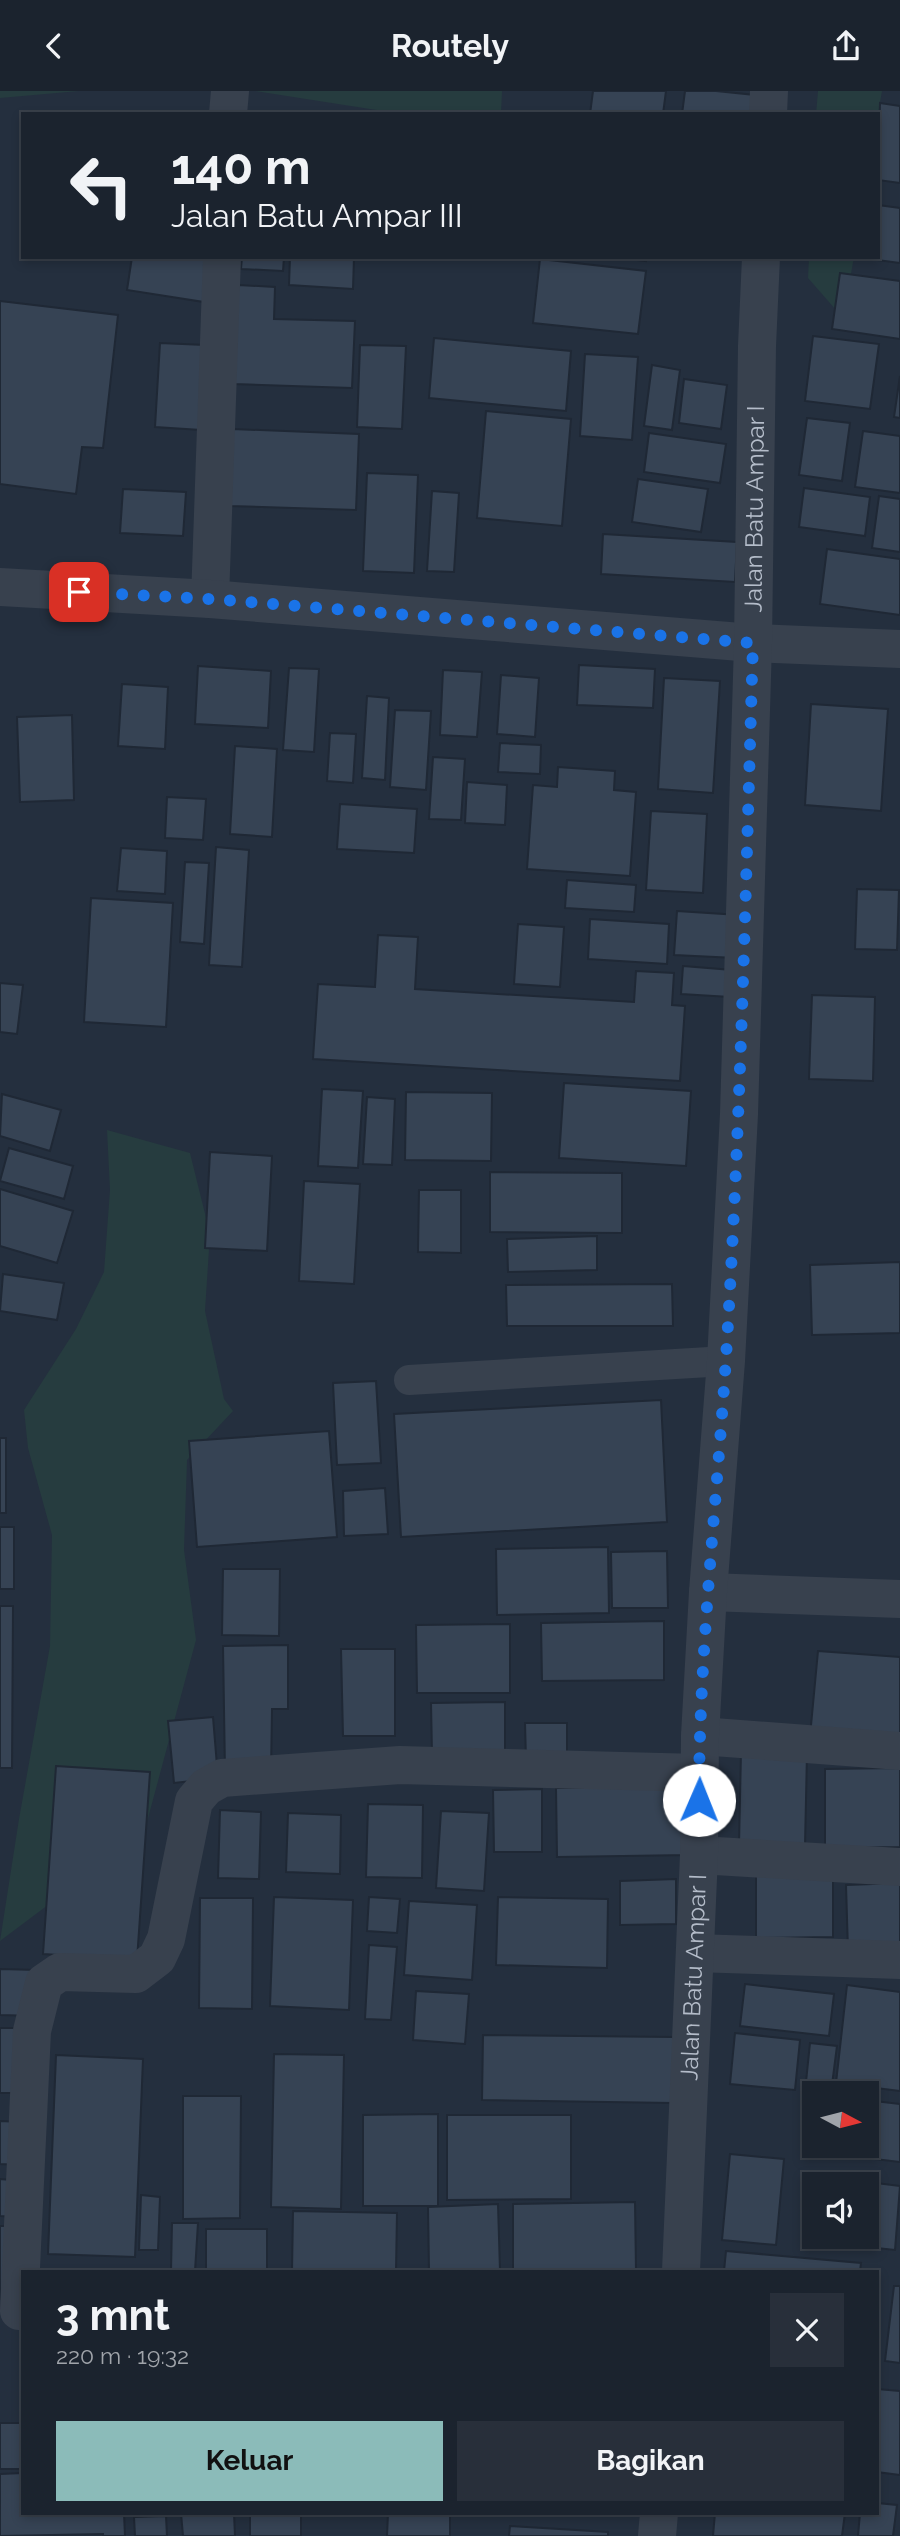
<!DOCTYPE html>
<html lang="id">
<head>
<meta charset="utf-8">
<style>
  :root { --surface:#1b232e; --page:#282f3a; --text:#f1f3f6; --muted:#a0a4aa; --line:#39404a; --accent:#8bbbb9 }
  body { margin:0; font-family:Raleway,sans-serif; background:var(--page); color:var(--text); height:100vh; display:flex; flex-direction:column; font-size:26px; white-space:nowrap }
  * { box-sizing:border-box; margin:0 }
  p { font-size:23px; color:var(--muted) }
  .icon { flex:none; width:38px; height:38px; fill:none; stroke:currentColor; stroke-width:2; stroke-linecap:round; stroke-linejoin:round }
  .map { position:relative; flex:1; overflow:hidden }
  .side { position:absolute; left:21px; top:2179px; width:858px; height:245px; display:flex; flex-direction:column; background:var(--surface); border-radius:0px; box-shadow:0 4px 10px #0003,0 0 0 2px var(--line) }
  .side>* { flex:none }
  .banner { position:absolute; left:21px; top:21px; width:859px; height:147px; border-radius:0px; box-shadow:0 4px 10px #0003,0 0 0 2px var(--line); background:#1b232e; color:var(--text); overflow:hidden }
  .needle { width:46px; rotate:97deg }
  .tools { position:absolute; left:802px; top:1990px; display:grid; gap:14px }
  .tools a { display:grid; place-items:center; width:77px; height:77px; border-radius:0px; background:var(--surface); box-shadow:0 4px 10px #0003,0 0 0 2px var(--line); font-size:35px }
  .pin { position:absolute; display:grid; place-items:center; width:60px; height:60px; color:#fff; margin:-30px; border-radius:14px; box-shadow:0 4px 10px #0006 }
  .me { position:absolute; width:77px; margin:-38px; rotate:1deg; stroke-linejoin:round; filter:drop-shadow(0 0 5px #0008) }
  .turn { display:flex; align-items:center; gap:24px; height:147px; padding:0 35px; font-size:32px }
  .turn .icon { width:91px; height:91px; stroke-width:2.5 }
  .turn b { display:block; font-size:49px; line-height:60px }
  .round { display:grid; place-items:center; flex:none; width:74px; height:74px; border-radius:0px; background:var(--page) }
  .overview { display:flex; align-items:center; justify-content:space-between; height:119px; padding:0 35px }
  h1 { font-size:42px; font-weight:700; line-height:52px }
  .action { display:flex; gap:14px; margin-top:auto; padding:14px 35px }
  .action a { flex:1; height:80px; border-radius:0px; background:var(--accent); color:#111; font-size:28px; font-weight:700; line-height:80px; text-align:center }
  .action a+a { background:var(--page); color:var(--text) }
  header { display:flex; justify-content:space-between; align-items:center; height:91px; padding:0 35px; background:var(--surface); font-size:32px; font-weight:700 }
  .map>svg:first-child { display:block }
  .green { fill:#263c3f }
  .building { fill:#364354; stroke:#1f2835; stroke-width:2 }
  .lines { fill:none; stroke-linecap:round; stroke-linejoin:round }
  .service { stroke:#38414e; stroke-width:30 }
  .minor { stroke:#38414e; stroke-width:38 }
  .tertiary { stroke:#38414e; stroke-width:38 }
  .route { stroke:#1a73e8; stroke-width:12; stroke-dasharray:0 21.6 }
  .labels { text-anchor:middle; stroke-width:7; stroke-linejoin:round; paint-order:stroke }
  .street-label { font-size:24px; fill:#b4bcc9; stroke:#1d2633 }
</style>
</head>
<body>
<header><svg class="icon" aria-label="back" viewBox="0 0 24 24"><path d="M15 5l-7 7 7 7"/></svg>Routely<svg class="icon" aria-label="share" viewBox="0 0 24 24"><path d="M12 15V3M7 8l5-5 5 5M5 13v7h14v-7"/></svg></header>
<div class="map">
<svg width="900" height="2445" viewBox="0 0 900 2445">
  <rect width="100%" height="100%" fill="#242f3e"/>
  <!-- green -->
  <path class="green" d="M 0,0 L 79,0 L 0,7 Z
    M 255,0 L 502,0 L 501,23 L 402,23 Z
    M 818,0 L 882,0 L 878,23 L 816,23 Z
    M 809,166 L 854,166 L 843,227 L 808,187 Z
    M 107,1039 L 190,1062 L 210,1143 L 205,1220 L 224,1308 L 233,1320 L 187,1369 L 184,1459 L 196,1549 L 144,1742 L 0,1850 L 19,1728 L 50,1555 L 52,1444 L 28,1357 L 24,1319 L 76,1238 L 104,1181 L 110,1099 Z"/>
  <!-- building -->
  <path class="building" d="M 593,0 L 666,0 L 663,23 L 590,23 Z
    M 685,0 L 716,0 L 755,4 L 753,23 L 682,23 Z
    M 880,12 L 900,15 L 900,92 L 878,89 Z
    M 878,114 L 900,117 L 900,172 L 862,167 L 878,166 Z
    M 132,166 L 211,166 L 204,211 L 127,199 Z
    M 242,166 L 284,166 L 283,180 L 241,178 Z
    M 290,166 L 354,166 L 353,198 L 289,194 Z
    M 615,166 L 646,166 L 646,170 Z
    M 540,168 L 646,180 L 638,243 L 533,232 Z
    M 840,182 L 900,190 L 900,248 L 832,238 Z
    M 238,194 L 275,196 L 274,228 L 355,230 L 352,297 L 234,293 Z
    M 0,210 L 118,224 L 103,357 L 82,356 L 76,403 L 0,393 Z
    M 813,245 L 879,253 L 870,318 L 805,310 Z
    M 434,247 L 571,260 L 566,320 L 429,307 Z
    M 160,252 L 205,254 L 201,339 L 155,336 Z
    M 360,254 L 406,255 L 402,338 L 357,336 Z
    M 585,263 L 638,266 L 632,349 L 580,345 Z
    M 652,274 L 680,279 L 672,339 L 644,335 Z
    M 900,285 L 900,327 L 894,326 Z
    M 684,288 L 727,294 L 721,338 L 679,332 Z
    M 486,320 L 571,328 L 562,435 L 477,427 Z
    M 807,327 L 850,332 L 842,390 L 799,384 Z
    M 232,338 L 359,343 L 356,419 L 229,415 Z
    M 863,340 L 900,345 L 900,402 L 855,396 Z
    M 649,342 L 726,353 L 720,392 L 644,381 Z
    M 367,382 L 418,384 L 414,482 L 363,480 Z
    M 638,388 L 708,398 L 701,441 L 632,431 Z
    M 804,397 L 870,406 L 865,445 L 799,436 Z
    M 123,398 L 186,401 L 183,445 L 120,442 Z
    M 432,400 L 459,402 L 454,481 L 427,480 Z
    M 879,405 L 900,408 L 900,461 L 872,457 Z
    M 603,443 L 737,451 L 735,491 L 601,483 Z
    M 827,458 L 900,468 L 900,524 L 820,513 Z
    M 579,574 L 655,578 L 653,617 L 577,614 Z
    M 198,575 L 271,580 L 268,637 L 195,633 Z
    M 289,577 L 319,578 L 314,661 L 283,659 Z
    M 443,579 L 482,581 L 477,646 L 440,644 Z
    M 501,584 L 539,587 L 535,646 L 497,643 Z
    M 664,587 L 720,590 L 713,702 L 658,698 Z
    M 122,593 L 168,596 L 165,658 L 118,655 Z
    M 367,605 L 389,607 L 385,689 L 362,687 Z
    M 811,613 L 888,618 L 881,720 L 805,714 Z
    M 395,619 L 431,620 L 426,699 L 390,696 Z
    M 72,624 L 74,709 L 20,711 L 17,626 Z
    M 330,642 L 356,643 L 353,692 L 327,690 Z
    M 500,652 L 541,654 L 540,683 L 498,681 Z
    M 235,655 L 277,658 L 272,746 L 230,743 Z
    M 433,666 L 465,668 L 461,729 L 429,728 Z
    M 558,676 L 615,680 L 614,699 L 636,701 L 630,785 L 527,778 L 533,694 L 557,696 Z
    M 467,691 L 507,694 L 505,734 L 465,732 Z
    M 167,706 L 206,708 L 203,749 L 165,747 Z
    M 340,713 L 417,718 L 414,762 L 337,758 Z
    M 651,720 L 707,723 L 703,802 L 646,799 Z
    M 216,756 L 249,759 L 242,876 L 209,874 Z
    M 121,757 L 167,760 L 165,803 L 117,800 Z
    M 185,771 L 209,772 L 204,853 L 180,851 Z
    M 567,789 L 636,794 L 634,821 L 565,817 Z
    M 857,798 L 899,799 L 897,859 L 855,858 Z
    M 91,807 L 173,812 L 166,936 L 84,931 Z
    M 677,820 L 739,824 L 736,867 L 674,864 Z
    M 590,828 L 669,833 L 667,873 L 588,868 Z
    M 518,833 L 564,836 L 560,896 L 514,893 Z
    M 378,844 L 418,846 L 415,898 L 634,911 L 636,880 L 674,882 L 672,914 L 685,915 L 680,990 L 313,968 L 318,893 L 375,896 Z
    M 683,875 L 732,879 L 730,906 L 681,903 Z
    M 0,892 L 23,894 L 17,943 L 0,941 Z
    M 812,904 L 875,906 L 873,990 L 809,988 Z
    M 564,992 L 691,1000 L 686,1075 L 559,1067 Z
    M 322,998 L 363,1000 L 358,1077 L 318,1075 Z
    M 406,1001 L 492,1002 L 491,1070 L 405,1069 Z
    M 2,1003 L 61,1019 L 50,1060 L 0,1045 Z
    M 367,1006 L 395,1008 L 392,1074 L 363,1073 Z
    M 9,1057 L 73,1075 L 64,1108 L 0,1090 Z
    M 210,1061 L 272,1065 L 267,1160 L 205,1157 Z
    M 490,1081 L 622,1082 L 622,1142 L 490,1141 Z
    M 304,1090 L 360,1093 L 354,1193 L 299,1190 Z
    M 0,1098 L 73,1120 L 57,1172 L 0,1155 Z
    M 419,1099 L 461,1099 L 461,1162 L 418,1161 Z
    M 597,1145 L 597,1179 L 508,1181 L 507,1148 Z
    M 900,1171 L 900,1242 L 812,1244 L 810,1174 Z
    M 3,1183 L 64,1192 L 57,1229 L 0,1220 Z
    M 672,1193 L 673,1235 L 507,1235 L 506,1194 Z
    M 376,1290 L 381,1372 L 337,1374 L 333,1292 Z
    M 661,1309 L 667,1431 L 401,1446 L 394,1323 Z
    M 329,1340 L 337,1446 L 197,1456 L 189,1350 Z
    M 0,1347 L 6,1347 L 6,1422 L 0,1422 Z
    M 385,1397 L 388,1443 L 344,1445 L 343,1400 Z
    M 0,1436 L 14,1436 L 14,1498 L 0,1498 Z
    M 608,1456 L 609,1522 L 497,1524 L 496,1458 Z
    M 667,1460 L 668,1517 L 612,1517 L 611,1461 Z
    M 223,1478 L 280,1478 L 279,1545 L 222,1544 Z
    M 0,1515 L 13,1515 L 12,1677 L 0,1677 Z
    M 664,1530 L 664,1589 L 542,1590 L 541,1532 Z
    M 510,1533 L 510,1602 L 417,1602 L 416,1534 Z
    M 288,1554 L 288,1618 L 272,1618 L 271,1681 L 225,1681 L 223,1555 Z
    M 341,1558 L 395,1558 L 395,1645 L 343,1645 Z
    M 818,1560 L 900,1566 L 900,1652 L 810,1645 Z
    M 505,1611 L 505,1663 L 432,1664 L 431,1612 Z
    M 213,1626 L 218,1687 L 174,1692 L 168,1630 Z
    M 525,1632 L 567,1632 L 567,1668 L 526,1669 Z
    M 741,1661 L 807,1662 L 805,1755 L 739,1754 Z
    M 56,1675 L 150,1681 L 137,1869 L 43,1863 Z
    M 900,1677 L 900,1756 L 825,1757 L 825,1678 Z
    M 689,1695 L 689,1764 L 557,1766 L 556,1697 Z
    M 542,1698 L 542,1761 L 494,1761 L 493,1699 Z
    M 368,1713 L 423,1714 L 422,1787 L 366,1786 Z
    M 220,1719 L 261,1721 L 259,1788 L 218,1787 Z
    M 441,1720 L 489,1722 L 484,1800 L 436,1797 Z
    M 288,1722 L 341,1724 L 340,1783 L 286,1781 Z
    M 833,1775 L 833,1846 L 756,1847 L 756,1776 Z
    M 676,1788 L 676,1833 L 620,1834 L 620,1790 Z
    M 900,1792 L 900,1858 L 848,1860 L 846,1794 Z
    M 274,1806 L 353,1809 L 349,1919 L 270,1915 Z
    M 369,1806 L 400,1808 L 397,1842 L 367,1840 Z
    M 498,1806 L 608,1808 L 607,1877 L 496,1874 Z
    M 200,1807 L 253,1807 L 252,1918 L 199,1917 Z
    M 409,1810 L 477,1814 L 472,1889 L 404,1884 Z
    M 369,1854 L 397,1856 L 391,1929 L 365,1928 Z
    M 0,1878 L 37,1879 L 35,1925 L 0,1924 Z
    M 745,1893 L 834,1903 L 829,1945 L 740,1935 Z
    M 847,1894 L 900,1901 L 900,2000 L 836,1992 Z
    M 416,1900 L 469,1903 L 465,1953 L 413,1949 Z
    M 0,1937 L 29,1937 L 28,2002 L 0,2002 Z
    M 735,1942 L 800,1949 L 795,1999 L 730,1993 Z
    M 483,1944 L 673,1946 L 673,2012 L 482,2009 Z
    M 810,1952 L 837,1955 L 832,1994 L 806,1991 Z
    M 274,1963 L 344,1964 L 341,2118 L 271,2116 Z
    M 56,1964 L 143,1968 L 135,2166 L 48,2163 Z
    M 183,2005 L 241,2005 L 240,2127 L 183,2128 Z
    M 866,2009 L 900,2013 L 900,2071 L 824,2062 L 825,2054 L 866,2054 Z
    M 438,2023 L 438,2115 L 363,2115 L 363,2024 Z
    M 447,2024 L 571,2024 L 571,2108 L 447,2109 Z
    M 0,2030 L 21,2031 L 20,2074 L 0,2073 Z
    M 730,2063 L 784,2068 L 776,2154 L 722,2149 Z
    M 820,2085 L 900,2095 L 895,2159 L 812,2150 L 814,2133 L 814,2146 L 866,2146 L 866,2093 L 819,2093 Z
    M 0,2088 L 21,2090 L 20,2126 L 0,2125 Z
    M 141,2104 L 160,2106 L 158,2159 L 139,2159 Z
    M 635,2111 L 636,2180 L 513,2180 L 513,2113 Z
    M 498,2113 L 500,2180 L 429,2180 L 428,2116 Z
    M 293,2120 L 397,2122 L 396,2180 L 292,2180 Z
    M 172,2132 L 198,2132 L 195,2180 L 171,2180 Z
    M 0,2135 L 10,2135 L 7,2208 L 0,2208 Z
    M 206,2138 L 267,2138 L 267,2180 L 206,2180 Z
    M 726,2160 L 861,2172 L 860,2180 L 724,2180 Z
    M 894,2195 L 900,2195 L 900,2272 L 885,2270 Z
    M 877,2298 L 900,2300 L 900,2384 L 877,2381 Z
    M 0,2332 L 23,2332 L 23,2378 L 0,2378 Z
    M 23,2382 L 23,2422 L 124,2422 L 125,2445 L 103,2445 L 103,2443 L 0,2445 L 0,2383 Z
    M 877,2412 L 897,2414 L 893,2445 L 858,2445 L 860,2422 L 877,2422 Z
    M 181,2422 L 234,2422 L 235,2445 L 183,2445 Z
    M 250,2422 L 301,2422 L 301,2445 L 250,2445 Z
    M 388,2422 L 450,2422 L 450,2445 L 387,2445 Z
    M 468,2422 L 553,2422 L 553,2425 Z
    M 565,2422 L 632,2422 L 632,2425 L 565,2425 Z
    M 715,2422 L 845,2422 L 842,2445 L 713,2445 Z
    M 166,2425 L 167,2445 L 135,2445 L 134,2426 Z
    M 510,2435 L 608,2441 L 608,2445 L 509,2445 Z"/>
  <g class="lines">
    <!-- service -->
    <path class="service" d="M 409,1289 L 726,1270"/>
    <!-- minor -->
    <path class="minor" d="M 228,23 L 230,0
      M 210,508 L 222,166
      M 708,1501 L 900,1508
      M 700,1645 L 900,1660
      M 699,1764 L 900,1776
      M 695,1862 L 900,1869
      M 19,2220 L 32,1940 L 44,1892 L 60,1881 L 136,1883 L 157,1867 L 166,1848 L 194,1710 L 206,1696 L 222,1687 L 400,1674 L 699,1682"/>
    <!-- tertiary -->
    <g class="tertiary">
      <path d="M 768,23 L 769,0"/>
      <path d="M 0,496 L 210,508 L 753,552 L 900,558"/>
      <path id="s1" d="M 681,2180 L 699,1764 L 700,1645 L 708,1501 L 726,1270 L 739,1023 L 753,552 L 757,255 L 761,166"/>
      <path d="M 657,2445 L 659,2422"/>
    </g>
  </g>
  <g class="lines">
    <!-- route -->
    <path class="route" d="M 79,501 L 210,508 L 753,552 C 746,785 741,1018 727,1250 C 718,1403 699,1556 699,1709"/>
  </g>
  <g class="labels">
    <!-- street labels -->
    <g class="street-label">
      <text dy="8" stroke="none"><textPath href="#s1" startOffset="1764">Jalan Batu Ampar I</textPath></text>
      <text dy="8" stroke="none"><textPath href="#s1" startOffset="294">Jalan Batu Ampar I</textPath></text>
    </g>
  </g>
</svg>
<div class="tools">
<a><svg class="needle" viewBox="-14 -14 28 28"><path d="M0-13l5 13h-10z" fill="#e53935"/><path d="M0 13l5-13h-10z" fill="#a0a4aa"/></svg></a>
<a><svg class="icon" aria-label="sound" viewBox="0 0 24 24"><path d="M4 9h4l5-4v14l-5-4H4zM17 9q2 3 0 6"/></svg></a>
</div>
<div class="pin" style="left:79px;top:501px;background:#d93025"><svg class="icon" aria-label="arrive" viewBox="0 0 24 24"><path d="M6 21V4h12l-3 4 3 4H6"/></svg></div>
<svg class="me" style="left:699px;top:1709px" viewBox="-20 -20 40 40"><circle r="19" fill="#fff"/><path d="M0-13L10 11 0 6-10 11z" fill="#1a73e8"/></svg>
<div class="banner">
<div class="turn"><svg class="icon" aria-label="left" viewBox="0 0 24 24"><path d="M17 20v-9H6M10 6l-5 5 5 5"/></svg><div><b>140 m</b>Jalan Batu Ampar III</div></div>
</div>
<section class="side">
<div class="overview"><div><h1>3 mnt</h1><p>220 m · 19:32</p></div><a class="round"><svg class="icon" aria-label="close" viewBox="0 0 24 24"><path d="M6 6l12 12M18 6L6 18"/></svg></a></div>
<div class="action"><a>Keluar</a><a>Bagikan</a></div>
</section>
</div>
</body>
</html>
